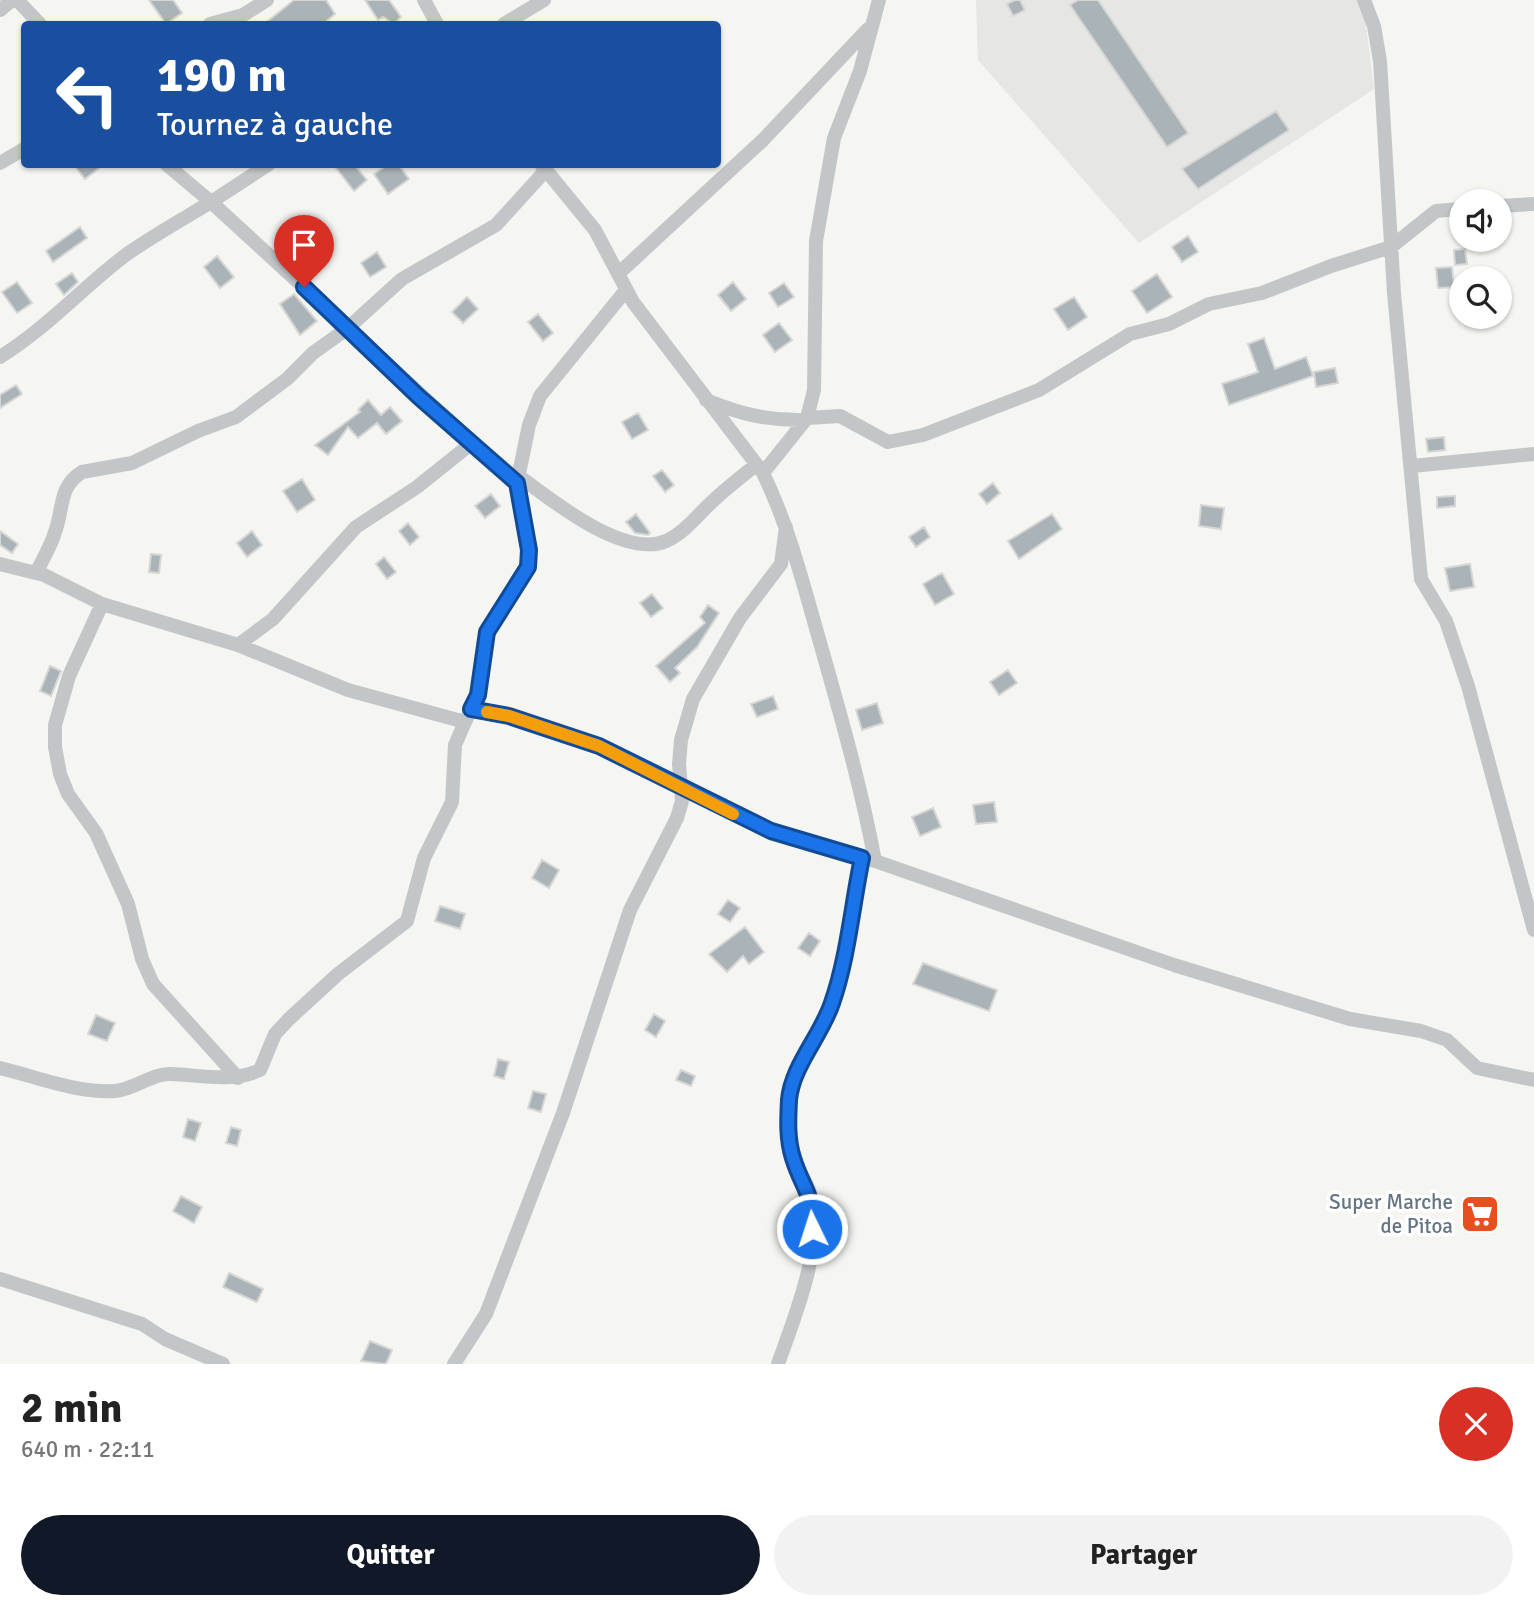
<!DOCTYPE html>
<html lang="fr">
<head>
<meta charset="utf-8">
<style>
  :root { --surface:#fff; --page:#f2f2f2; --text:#222; --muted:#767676; --accent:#111827 }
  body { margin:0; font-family:Signika,sans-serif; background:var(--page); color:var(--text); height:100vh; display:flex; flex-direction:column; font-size:26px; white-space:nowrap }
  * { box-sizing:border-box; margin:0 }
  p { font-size:23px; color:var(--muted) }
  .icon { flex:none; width:38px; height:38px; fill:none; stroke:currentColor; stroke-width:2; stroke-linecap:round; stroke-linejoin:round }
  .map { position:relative; height:1364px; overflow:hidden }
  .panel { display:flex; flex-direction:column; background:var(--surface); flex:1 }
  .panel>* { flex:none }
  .guide { position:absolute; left:21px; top:21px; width:700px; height:147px; border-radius:7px; box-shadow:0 2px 5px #0004; background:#1a4fa0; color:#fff; overflow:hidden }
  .fabs { position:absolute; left:1449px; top:189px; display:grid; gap:14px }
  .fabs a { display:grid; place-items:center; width:63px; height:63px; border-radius:50%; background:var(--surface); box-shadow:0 2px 5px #0004; font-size:35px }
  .pin { position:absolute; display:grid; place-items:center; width:60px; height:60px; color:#fff; margin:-72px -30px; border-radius:50% 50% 50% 0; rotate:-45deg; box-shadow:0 0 7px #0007 }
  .pin .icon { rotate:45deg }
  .me { position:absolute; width:77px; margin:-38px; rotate:356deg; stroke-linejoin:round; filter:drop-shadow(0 0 5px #0008) }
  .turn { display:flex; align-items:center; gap:24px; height:147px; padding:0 21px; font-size:32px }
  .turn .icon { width:91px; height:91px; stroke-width:2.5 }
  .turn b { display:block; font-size:49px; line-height:60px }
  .round { display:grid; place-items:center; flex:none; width:74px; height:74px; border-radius:37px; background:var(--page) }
  .overview { display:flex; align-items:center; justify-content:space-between; height:119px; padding:0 21px }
  h1 { font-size:42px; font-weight:700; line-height:52px }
  .cta { display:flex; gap:14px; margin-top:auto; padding:14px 21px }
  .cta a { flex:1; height:80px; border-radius:42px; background:var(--accent); color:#fff; font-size:28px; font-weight:700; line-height:80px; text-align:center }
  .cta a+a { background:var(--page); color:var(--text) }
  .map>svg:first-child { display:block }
  .built { fill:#e6e7e5 }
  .building { fill:#aab3b8; stroke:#d6d6d4; stroke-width:2 }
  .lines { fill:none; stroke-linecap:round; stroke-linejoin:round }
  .street { stroke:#c2c6c9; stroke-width:14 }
  .route-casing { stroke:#114b97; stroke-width:18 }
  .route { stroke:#1a73e8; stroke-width:12 }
  .slow { stroke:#f59e0b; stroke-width:12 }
  .labels { text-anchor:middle; stroke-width:7; stroke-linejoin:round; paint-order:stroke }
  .poi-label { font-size:21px; fill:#637583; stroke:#fff; text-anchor:end }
</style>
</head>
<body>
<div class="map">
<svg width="1534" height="1364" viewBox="0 0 1534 1364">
  <rect width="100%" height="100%" fill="#f5f5f1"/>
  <!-- built -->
  <path class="built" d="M 976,0 L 1363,0 L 1374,89 L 1139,243 L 978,60 Z"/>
  <!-- building -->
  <path class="building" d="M 149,0 L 173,0 L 182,13 L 166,24 Z
    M 294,0 L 326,0 L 335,14 L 323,24 L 264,24 Z
    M 365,0 L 389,0 L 401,17 L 394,24 L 383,17 L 378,20 Z
    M 1015,0 L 1020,0 L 1025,10 L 1013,16 L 1007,4 Z
    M 1078,0 L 1098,0 L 1188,133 L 1167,147 L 1070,5 Z
    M 1276,111 L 1289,130 L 1198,189 L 1182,169 Z
    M 73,164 L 104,164 L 85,179 Z
    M 333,164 L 354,164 L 367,180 L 354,191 Z
    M 389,164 L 398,164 L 409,179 L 388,194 L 374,174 Z
    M 80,227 L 87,238 L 53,262 L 46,251 Z
    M 1188,236 L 1198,252 L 1182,262 L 1172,247 Z
    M 1465,249 L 1467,264 L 1455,265 L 1454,250 Z
    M 377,252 L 386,267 L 370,277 L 361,263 Z
    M 217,256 L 234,277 L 220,288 L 204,267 Z
    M 1452,267 L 1454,287 L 1438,288 L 1436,268 Z
    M 72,273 L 78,282 L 64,295 L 56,284 Z
    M 1157,274 L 1172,297 L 1147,313 L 1132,291 Z
    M 17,282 L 32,303 L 17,313 L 2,292 Z
    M 733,282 L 746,299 L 731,311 L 718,295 Z
    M 784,283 L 794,297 L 778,307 L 769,293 Z
    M 294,294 L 317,321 L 300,335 L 280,304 Z
    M 467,297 L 478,309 L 463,323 L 452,312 Z
    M 1074,297 L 1087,317 L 1068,330 L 1054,309 Z
    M 538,314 L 553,333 L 543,341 L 528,322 Z
    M 779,323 L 792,340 L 775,352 L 763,335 Z
    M 1264,338 L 1275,369 L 1306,357 L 1313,376 L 1229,405 L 1222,384 L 1258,372 L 1248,344 Z
    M 1335,368 L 1338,383 L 1316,387 L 1314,372 Z
    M 16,385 L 22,394 L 0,408 L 0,395 Z
    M 368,400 L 381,415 L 390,407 L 402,421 L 386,434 L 377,423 L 358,438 L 348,427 L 328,455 L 315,445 L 360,412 L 358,410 Z
    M 638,413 L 648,430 L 632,439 L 622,422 Z
    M 1444,437 L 1445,450 L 1428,452 L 1426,439 Z
    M 662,470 L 674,485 L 665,492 L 653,476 Z
    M 302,479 L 315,500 L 297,512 L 283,491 Z
    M 993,483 L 1000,493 L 987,504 L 979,494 Z
    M 491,494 L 500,506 L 485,518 L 475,506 Z
    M 1455,496 L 1455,506 L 1437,508 L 1437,497 Z
    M 1201,505 L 1224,508 L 1221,529 L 1199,526 Z
    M 636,514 L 650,533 L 648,535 L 635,533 L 626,522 Z
    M 1052,514 L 1062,529 L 1019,559 L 1008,541 Z
    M 408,523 L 419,537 L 410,545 L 399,531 Z
    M 924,527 L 930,537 L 916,547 L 909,537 Z
    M 0,531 L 18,544 L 12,553 L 0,545 Z
    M 252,531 L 262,545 L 247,557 L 237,543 Z
    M 151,554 L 161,555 L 159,573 L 149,572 Z
    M 384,557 L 396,572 L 387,579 L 376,564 Z
    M 1470,564 L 1474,587 L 1450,591 L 1445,568 Z
    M 942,573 L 954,594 L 935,605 L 923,584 Z
    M 652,594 L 663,608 L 651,617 L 640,603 Z
    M 708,605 L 719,613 L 697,647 L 675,668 L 680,673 L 670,682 L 656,666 L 705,623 L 700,617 Z
    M 50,666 L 61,671 L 51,696 L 40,691 Z
    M 1008,670 L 1017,683 L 999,695 L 990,682 Z
    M 773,696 L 778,709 L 757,717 L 751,704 Z
    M 877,703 L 883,723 L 862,730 L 856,710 Z
    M 994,802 L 997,822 L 976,824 L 973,805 Z
    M 933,808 L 941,827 L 920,836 L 912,817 Z
    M 542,860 L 559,870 L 549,888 L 532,878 Z
    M 728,900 L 740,908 L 730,922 L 718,914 Z
    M 440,906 L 465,914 L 460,929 L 435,921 Z
    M 745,927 L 764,952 L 749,964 L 743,956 L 727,972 L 709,954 Z
    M 809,933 L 820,941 L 810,956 L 798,948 Z
    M 923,963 L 997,990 L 989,1011 L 913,984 Z
    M 654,1014 L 665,1021 L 656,1037 L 645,1030 Z
    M 96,1015 L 115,1023 L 107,1041 L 88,1034 Z
    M 498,1059 L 509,1062 L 504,1079 L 494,1076 Z
    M 681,1070 L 695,1076 L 691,1086 L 676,1080 Z
    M 533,1091 L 546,1094 L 541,1112 L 528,1108 Z
    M 188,1119 L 201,1123 L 195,1141 L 183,1137 Z
    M 231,1127 L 241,1130 L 237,1146 L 226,1143 Z
    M 181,1196 L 202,1207 L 194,1223 L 173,1211 Z
    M 229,1273 L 263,1289 L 257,1302 L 223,1287 Z
    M 370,1341 L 392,1350 L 386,1364 L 361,1361 Z"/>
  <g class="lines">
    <!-- street -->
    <path class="street" d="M 17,0 L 40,24
      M 424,0 L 437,24
      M 1364,0 L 1374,26 L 1380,61 L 1394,293 L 1421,579 L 1446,621 L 1468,686 L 1534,930
      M 0,10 L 12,0
      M 210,24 L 243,15 L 267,0
      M 504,24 L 544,0
      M 0,163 L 24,149
      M 166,164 L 211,202 L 269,164
      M 541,164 L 595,230 L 633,302 L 763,473 L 807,418 L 814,390 L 816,241 L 834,138 L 860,71 L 879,0
      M 1500,206 L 1534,204
      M 619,273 L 763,140 L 868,29
      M 0,357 C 47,328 83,287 127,254 C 154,235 183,219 211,202 L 517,483
      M 706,400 C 740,414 769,421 805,420
      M 807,418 L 840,416 L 888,442 L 923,435 L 1039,390 L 1130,334 L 1169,324 L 1209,304 L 1262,293 L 1331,266 L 1391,247 L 1436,211 L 1461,209
      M 1412,466 L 1534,454
      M 519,476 C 551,500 624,559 666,541 C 685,533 700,512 715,499 C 728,487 742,476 756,465
      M 0,564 L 44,575 L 102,604 L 238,645 L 348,690 L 465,722 L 478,695 L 487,633 L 528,567 L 529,550 L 517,483 L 529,425 L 540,396 L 626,290
      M 36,573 C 43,559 51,546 55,532 C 64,508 58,487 82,472 L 132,463 L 198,431 L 236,417 L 287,379 L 313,353 L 348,328 L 402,279 L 496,225 L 546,170
      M 102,604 L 69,676 L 55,725 L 55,747 L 60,774 L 68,794 L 96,833 L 128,904 L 142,959 L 153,984 L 238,1078
      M 238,645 L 273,619 L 356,527 L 417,487 L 472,443
      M 471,709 L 509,716 L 599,746 L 771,831 L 875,861 C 861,786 840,713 819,639 C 803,583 789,527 763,473
      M 875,861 L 1174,965 L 1350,1019 L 1421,1031 L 1447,1040 L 1477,1068 L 1534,1080
      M 0,1068 C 38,1077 75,1093 115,1091 C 134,1090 152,1073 171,1074 C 201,1075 232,1083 260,1070 L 275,1034 L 289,1019 L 338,974 L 407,921 L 424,858 L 452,802 L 455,745 L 465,722
      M 0,1279 L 142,1324 L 165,1339 L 223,1364
      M 454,1364 L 486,1314 L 563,1113 L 630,910 L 677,818 L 682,801 L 679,764 L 681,740 L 693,699 L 740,618 L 781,564 L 786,527
      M 778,1364 C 795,1315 825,1246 810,1193 C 807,1181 798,1171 793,1160 C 786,1141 786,1116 790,1096 C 796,1063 821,1036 832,1004 C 848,958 852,906 861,858"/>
  </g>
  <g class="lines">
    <!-- route casing -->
    <g class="route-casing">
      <path id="route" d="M 304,287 L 419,397 L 517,483 L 529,550 L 528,567 L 487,632 L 478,695 L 471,709 L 509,716 L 599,746 L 771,831 L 862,858 C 852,906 848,957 832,1003 C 821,1036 792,1066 789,1100 C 788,1120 787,1139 793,1158 C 803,1190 813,1191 812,1229"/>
    </g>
    <!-- route -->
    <use href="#route" class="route"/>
    <!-- slow -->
    <path class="slow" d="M 487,712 L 509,716 L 599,746 L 733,814"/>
  </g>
  <!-- icons -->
  <defs>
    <g id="supermarket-square" transform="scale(2.0125)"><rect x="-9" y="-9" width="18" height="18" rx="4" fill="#e84f1e" stroke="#fff"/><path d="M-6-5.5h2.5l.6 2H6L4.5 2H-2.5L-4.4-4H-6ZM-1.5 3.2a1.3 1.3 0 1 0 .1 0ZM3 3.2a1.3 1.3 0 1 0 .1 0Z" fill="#fff"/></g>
  </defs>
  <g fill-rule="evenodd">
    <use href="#supermarket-square" x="1480" y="1214"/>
  </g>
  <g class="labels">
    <!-- poi labels -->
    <g class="poi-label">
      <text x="1453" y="1209">Super Marche<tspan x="1453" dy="24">de Pitoa</tspan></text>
    </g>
  </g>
</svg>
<div class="fabs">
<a><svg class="icon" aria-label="sound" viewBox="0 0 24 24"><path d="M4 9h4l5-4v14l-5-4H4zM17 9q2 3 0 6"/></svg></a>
<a><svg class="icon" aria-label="search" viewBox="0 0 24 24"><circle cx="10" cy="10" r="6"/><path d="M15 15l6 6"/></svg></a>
</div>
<div class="pin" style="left:304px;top:287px;background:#d93025"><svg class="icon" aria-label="arrive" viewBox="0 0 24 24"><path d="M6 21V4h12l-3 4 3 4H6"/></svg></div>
<svg class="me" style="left:812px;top:1229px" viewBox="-20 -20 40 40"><circle r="17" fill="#1a73e8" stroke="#fff" stroke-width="3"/><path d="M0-11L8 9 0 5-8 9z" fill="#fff"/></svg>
<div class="guide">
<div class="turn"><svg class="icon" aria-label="left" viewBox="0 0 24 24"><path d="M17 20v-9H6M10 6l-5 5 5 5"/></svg><div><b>190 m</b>Tournez à gauche</div></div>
</div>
</div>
<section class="panel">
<div class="overview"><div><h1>2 min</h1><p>640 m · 22:11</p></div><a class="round" style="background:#d93025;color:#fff"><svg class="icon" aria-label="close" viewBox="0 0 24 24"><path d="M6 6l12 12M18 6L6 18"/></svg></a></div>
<div class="cta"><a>Quitter</a><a>Partager</a></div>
</section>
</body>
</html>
